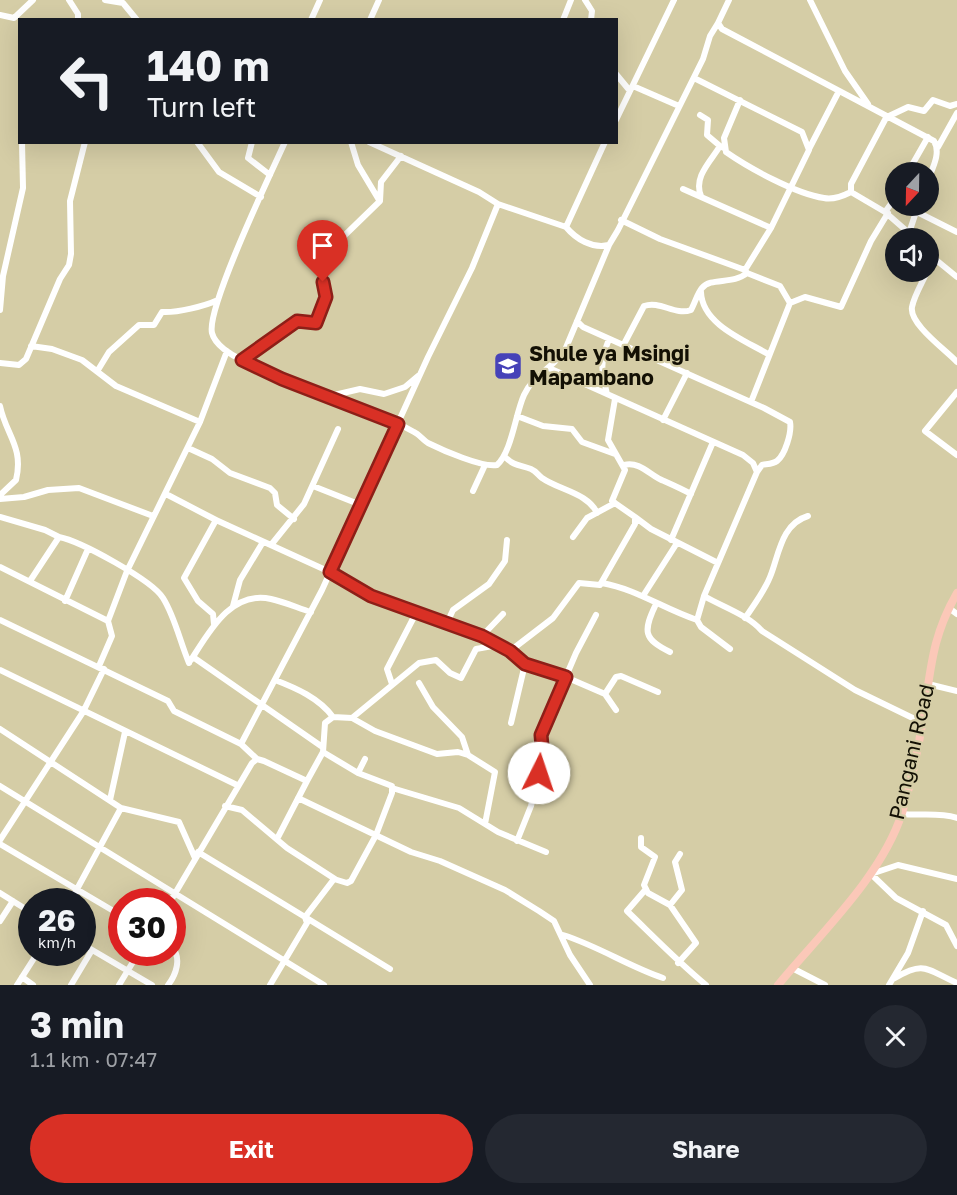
<!DOCTYPE html>
<html lang="en">
<head>
<meta charset="utf-8">
<style>
  :root { --surface:#171b24; --page:#242831; --text:#f1f3f6; --muted:#9ea1a6; --accent:#d93025 }
  body { margin:0; font-family:"Golos Text",sans-serif; background:var(--page); color:var(--text); height:100vh; display:flex; flex-direction:column; font-size:22px; white-space:nowrap }
  * { box-sizing:border-box; margin:0 }
  p { font-size:20px; color:var(--muted) }
  .icon { flex:none; width:33px; height:33px; fill:none; stroke:currentColor; stroke-width:2; stroke-linecap:round; stroke-linejoin:round }
  .map { position:relative; height:985px; overflow:hidden }
  .panel { display:flex; flex-direction:column; background:var(--surface); flex:1 }
  .panel>* { flex:none }
  .guide { position:absolute; left:18px; top:18px; width:600px; height:126px; border-radius:0px; box-shadow:0 6px 24px #0002; background:#171b24; color:var(--text); overflow:hidden }
  .needle { width:39px; rotate:202deg }
  .fabs { position:absolute; left:885px; top:162px; display:grid; gap:12px }
  .fabs a { display:grid; place-items:center; width:54px; height:54px; border-radius:50%; background:var(--surface); box-shadow:0 6px 24px #0002; font-size:30px }
  .speed { position:absolute; left:18px; top:888px; display:flex; gap:12px; font-size:30px; font-weight:700; text-align:center }
  .speed>* { display:grid; place-content:center; width:78px; height:78px; border-radius:50%; background:var(--surface); box-shadow:0 6px 24px #0002; line-height:1 }
  .speed small { font-size:15px; font-weight:400 }
  .speed .limit { border:9px solid #d22; background:#fff; color:#111 }
  .pin { position:absolute; display:grid; place-items:center; width:51px; height:51px; color:#fff; margin:-62px -26px; border-radius:50% 50% 50% 0; rotate:-45deg; box-shadow:0 0 6px #0007 }
  .pin .icon { rotate:45deg }
  .me { position:absolute; width:66px; margin:-33px; rotate:4deg; stroke-linejoin:round; filter:drop-shadow(0 0 4px #0008) }
  .turn { display:flex; align-items:center; gap:21px; height:126px; padding:0 30px; font-size:27px }
  .turn .icon { width:78px; height:78px; stroke-width:2.5 }
  .turn b { display:block; font-size:42px; line-height:51px }
  .round { display:grid; place-items:center; flex:none; width:63px; height:63px; border-radius:32px; background:var(--page) }
  .headline { display:flex; align-items:center; justify-content:space-between; height:102px; padding:0 30px }
  h1 { font-size:36px; font-weight:700; line-height:45px }
  .action { display:flex; gap:12px; margin-top:auto; padding:12px 30px }
  .action a { flex:1; height:69px; border-radius:36px; background:var(--accent); color:#fff; font-size:24px; font-weight:700; line-height:69px; text-align:center }
  .action a+a { background:var(--page); color:var(--text) }
  .map>svg:first-child { display:block }
  .lines { fill:none; stroke-linecap:round; stroke-linejoin:round }
  .minor { stroke:#fff; stroke-width:6 }
  .major { stroke:#fbc8b8; stroke-width:8 }
  .route-casing { stroke:#8d1f18; stroke-width:15 }
  .route { stroke:#d93025; stroke-width:10 }
  .labels { text-anchor:middle; stroke-width:4.5; stroke-linejoin:round; paint-order:stroke }
  .poi-label { font-size:21px; font-weight:bold; fill:#131004; stroke:#d5cda6; text-anchor:start }
  .street-label { font-size:21px; fill:#131004; stroke:#d5cda6 }
</style>
</head>
<body>
<div class="map">
<svg width="957" height="985" viewBox="0 0 957 985">
  <rect width="100%" height="100%" fill="#d5cda6"/>
  <g class="lines">
    <!-- minor -->
    <path class="minor" d="M 69,0 L 78,14 L 78,20
      M 105,0 L 123,3 L 137,20
      M 585,0 L 592,11 L 591,20
      M 729,0 L 718,23 L 722,29 L 934,141 C 941,153 933,167 928,180
      M 810,0 L 845,71 L 868,104
      M 0,15 L 14,18 L 33,0
      M 311,20 L 320,0
      M 370,20 L 379,0
      M 563,20 L 571,0
      M 616,74 L 630,91
      M 633,86 L 679,106
      M 740,100 L 724,138 L 726,152 C 749,168 796,194 824,198 C 833,200 843,196 851,192
      M 700,115 L 708,120 L 707,135 L 720,146
      M 887,116 L 851,184 L 851,192 L 885,212 L 909,233
      M 889,116 L 908,107 L 924,111 L 933,100 L 950,106 L 957,104
      M 616,120 L 674,0
      M 197,142 L 219,172 L 261,197
      M 252,142 L 248,158 L 270,175
      M 285,142 C 271,173 206,308 212,333 C 215,345 231,355 242,360 C 297,387 360,402 414,432 C 419,434 423,440 428,443 C 442,450 483,468 497,465 C 512,451 515,415 524,395 C 533,375 553,368 565,350 L 609,245
      M 351,142 L 358,165 L 379,200
      M 369,142 L 479,192 L 498,204 L 566,227
      M 605,142 L 566,227 C 576,239 592,249 609,245 L 618,230 L 703,59 L 710,36 L 718,23
      M 938,147 L 957,113
      M 809,149 L 839,91
      M 908,172 L 928,137
      M 683,189 L 771,228
      M 701,196 C 693,177 711,161 720,146 L 724,148
      M 915,211 L 957,232
      M 885,212 L 896,197
      M 621,220 L 660,239 L 745,270
      M 915,238 L 909,233 L 918,206
      M 930,255 L 957,277
      M 928,268 L 929,254
      M 927,272 C 922,283 914,296 912,307 C 909,324 946,350 957,362
      M 747,273 L 780,286 L 790,303
      M 701,292 C 702,324 744,340 768,354
      M 0,310 L 3,276 L 23,188 L 22,142
      M 577,321 L 583,327 L 764,408 L 790,422 C 792,432 785,455 777,461 C 773,464 766,464 762,465 L 757,472
      M 624,344 L 644,306 C 660,300 675,316 691,310 C 695,303 697,294 702,288 C 711,277 733,285 747,273 L 745,270 L 771,228 L 809,150 L 802,132 L 694,78
      M 31,346 L 52,349 L 82,360 L 116,386 L 200,422
      M 242,360 L 297,321 L 316,323 L 326,297 L 323,269 L 345,235 L 380,201 L 381,182 L 401,156
      M 0,363 L 19,365 L 26,359 L 60,279 L 69,265 L 71,254 L 70,201 L 85,142
      M 549,368 L 743,455 L 753,463 L 757,472 L 704,596 L 697,620
      M 98,370 L 109,352 L 139,325 L 154,325 L 162,312 C 177,313 205,306 218,300
      M 957,392 L 925,431 L 957,455
      M 607,394 C 601,370 600,362 609,339
      M 330,396 L 360,389 L 384,394 L 405,387 L 418,376
      M 751,402 L 790,303 L 805,297 L 841,307 L 871,241 L 888,213
      M 0,406 C 6,435 24,447 16,480 L 0,495
      M 517,416 L 543,426 L 572,429 L 582,442 L 615,454
      M 663,420 L 687,373
      M 188,448 L 212,459 L 230,473 L 270,488 L 275,493 L 277,505 L 294,519
      M 505,457 C 514,466 520,465 531,469 C 536,471 538,475 542,478 C 559,490 588,493 597,513
      M 624,465 C 641,461 650,476 664,481 C 673,485 682,489 691,494
      M 313,486 L 361,505
      M 473,491 L 485,465
      M 166,494 L 216,520 L 330,572 L 371,596 L 394,603 L 498,645
      M 0,499 L 24,497 L 48,490 L 79,488 L 153,516
      M 0,517 L 45,530 L 59,537
      M 635,517 L 651,529 L 718,563
      M 573,537 L 587,518 L 615,503
      M 671,540 L 713,442
      M 271,545 L 304,504 L 338,429
      M 0,567 L 108,621 L 112,636 L 99,666
      M 30,581 L 59,537 C 80,541 152,580 163,598 C 175,617 180,642 189,663
      M 602,583 C 636,589 664,609 697,620 L 701,627 L 730,649
      M 643,596 L 677,543
      M 704,596 C 723,607 748,615 762,631 L 855,690 L 923,723
      M 65,601 L 88,549
      M 656,604 C 643,631 643,639 670,652
      M 233,606 L 240,580 L 263,542
      M 949,608 L 957,614
      M 745,618 C 754,605 764,592 770,577 C 779,555 781,524 808,516
      M 0,620 L 168,701 L 174,711 L 241,744 L 257,759
      M 108,621 L 127,571 L 200,422 L 227,351
      M 214,624 L 213,614 L 198,601 L 184,578 L 216,520
      M 446,625 L 453,610 L 489,584 L 505,561 L 507,540
      M 482,636 L 503,614
      M 510,651 L 553,618 L 579,583 L 600,585 L 635,524 L 635,517 L 612,501 L 625,470 L 608,440 L 615,399
      M 193,657 L 321,746
      M 191,660 C 209,632 231,590 271,599 C 285,602 298,608 311,612
      M 0,670 L 237,785
      M 275,680 C 296,688 319,698 333,717
      M 419,683 L 433,707 L 462,737 L 468,755 L 495,772 L 485,824
      M 392,684 L 387,669 L 416,613
      M 928,684 L 957,691
      M 605,694 L 616,677 L 621,676 L 658,692
      M 352,718 L 375,731 L 437,754 L 458,752 L 468,755
      M 511,723 L 525,664
      M 0,729 L 121,808 L 179,822 L 195,858
      M 241,744 L 322,590 L 428,357 L 472,268 L 498,204
      M 323,752 L 358,773 L 392,786 L 392,793 L 376,835 L 351,881 L 347,883 L 334,879 L 305,917 L 390,969
      M 358,773 L 365,759
      M 0,786 L 324,985
      M 392,788 L 459,808 L 498,832 L 546,852
      M 298,798 L 411,852 L 440,861 L 505,890 L 539,911 L 554,921 L 570,955 L 590,985
      M 110,800 L 125,732
      M 225,806 L 242,810 L 287,848 L 335,879
      M 902,814 C 920,816 939,812 957,818
      M 641,838 L 641,847 L 655,857 L 644,885 L 648,893 L 670,905 L 696,943 L 678,963
      M 277,839 L 307,781
      M 0,840 L 83,712 L 104,669
      M 517,841 L 531,806 L 543,756 L 541,735 L 576,653 L 596,615
      M 0,844 L 122,916
      M 198,852 L 305,917 L 307,923 L 270,985
      M 871,874 L 896,898 L 946,925 L 957,946
      M 871,874 L 898,865 L 957,879
      M 646,889 L 627,911 C 653,936 678,962 706,985
      M 0,893 L 32,913
      M 70,902 L 121,808
      M 170,902 L 252,763 L 257,759 L 264,761 L 307,781 L 323,752 L 325,723 L 333,717 L 352,718 L 419,663 L 436,660 L 450,673 L 461,678 L 476,649 L 498,645 L 525,664 L 554,672 L 605,694 L 616,710
      M 670,905 L 682,890 L 675,862 L 680,854
      M 0,921 L 13,901
      M 563,935 C 598,946 628,966 663,978
      M 82,944 L 152,985
      M 792,968 L 825,985
      M 22,977 L 33,985
      M 895,978 C 925,960 927,970 957,983
      M 17,985 L 38,952
      M 71,985 L 92,950
      M 119,985 L 139,952
      M 168,985 C 176,975 182,958 172,947
      M 889,985 L 908,953 L 923,911"/>
    <!-- major -->
    <path class="major" d="M 778,985 C 820,934 882,876 902,813 C 911,783 918,750 923,719 C 931,671 931,638 957,593"/>
  </g>
  <g class="lines">
    <!-- route casing -->
    <g class="route-casing">
      <path id="route" d="M 323,282 L 326,297 L 316,323 L 297,321 L 242,360 L 282,379 L 398,424 L 330,572 L 371,596 L 482,636 L 510,651 L 525,664 L 566,677 L 541,735 L 543,756 L 539,773"/>
    </g>
    <!-- route -->
    <use href="#route" class="route"/>
  </g>
  <!-- icons -->
  <defs>
    <g id="school-square" transform="scale(1.5)"><rect x="-9" y="-9" width="18" height="18" rx="4" fill="#4642b8" stroke="#d5cda6"/><path d="M0-5L7-2L0 1L-7-2ZM-4 1L0 2.5L4 1V4Q0 6-4 4Z" fill="#fff"/></g>
  </defs>
  <g fill-rule="evenodd">
    <use href="#school-square" x="508" y="366"/>
  </g>
  <g class="labels">
    <!-- poi labels -->
    <g class="poi-label">
      <text x="529" y="361">Shule ya Msingi<tspan x="529" dy="24">Mapambano</tspan></text>
    </g>
    <!-- street labels -->
    <g class="street-label">
      <text transform="translate(912 752) rotate(-77)" y="7">Pangani Road</text>
    </g>
  </g>
</svg>
<div class="fabs">
<a><svg class="needle" viewBox="-14 -14 28 28"><path d="M0-13l5 13h-10z" fill="#e53935"/><path d="M0 13l5-13h-10z" fill="#9ea1a6"/></svg></a>
<a><svg class="icon" aria-label="sound" viewBox="0 0 24 24"><path d="M4 9h4l5-4v14l-5-4H4zM17 9q2 3 0 6"/></svg></a>
</div>
<div class="speed"><div>26<small>km/h</small></div><div class="limit">30</div></div>
<div class="pin" style="left:323px;top:282px;background:#d93025"><svg class="icon" aria-label="arrive" viewBox="0 0 24 24"><path d="M6 21V4h12l-3 4 3 4H6"/></svg></div>
<svg class="me" style="left:539px;top:773px" viewBox="-20 -20 40 40"><circle r="19" fill="#fff"/><path d="M0-13L10 11 0 6-10 11z" fill="#d93025"/></svg>
<div class="guide">
<div class="turn"><svg class="icon" aria-label="left" viewBox="0 0 24 24"><path d="M17 20v-9H6M10 6l-5 5 5 5"/></svg><div><b>140 m</b>Turn left</div></div>
</div>
</div>
<section class="panel">
<div class="headline"><div><h1>3 min</h1><p>1.1 km · 07:47</p></div><a class="round"><svg class="icon" aria-label="close" viewBox="0 0 24 24"><path d="M6 6l12 12M18 6L6 18"/></svg></a></div>
<div class="action"><a>Exit</a><a>Share</a></div>
</section>
</body>
</html>
